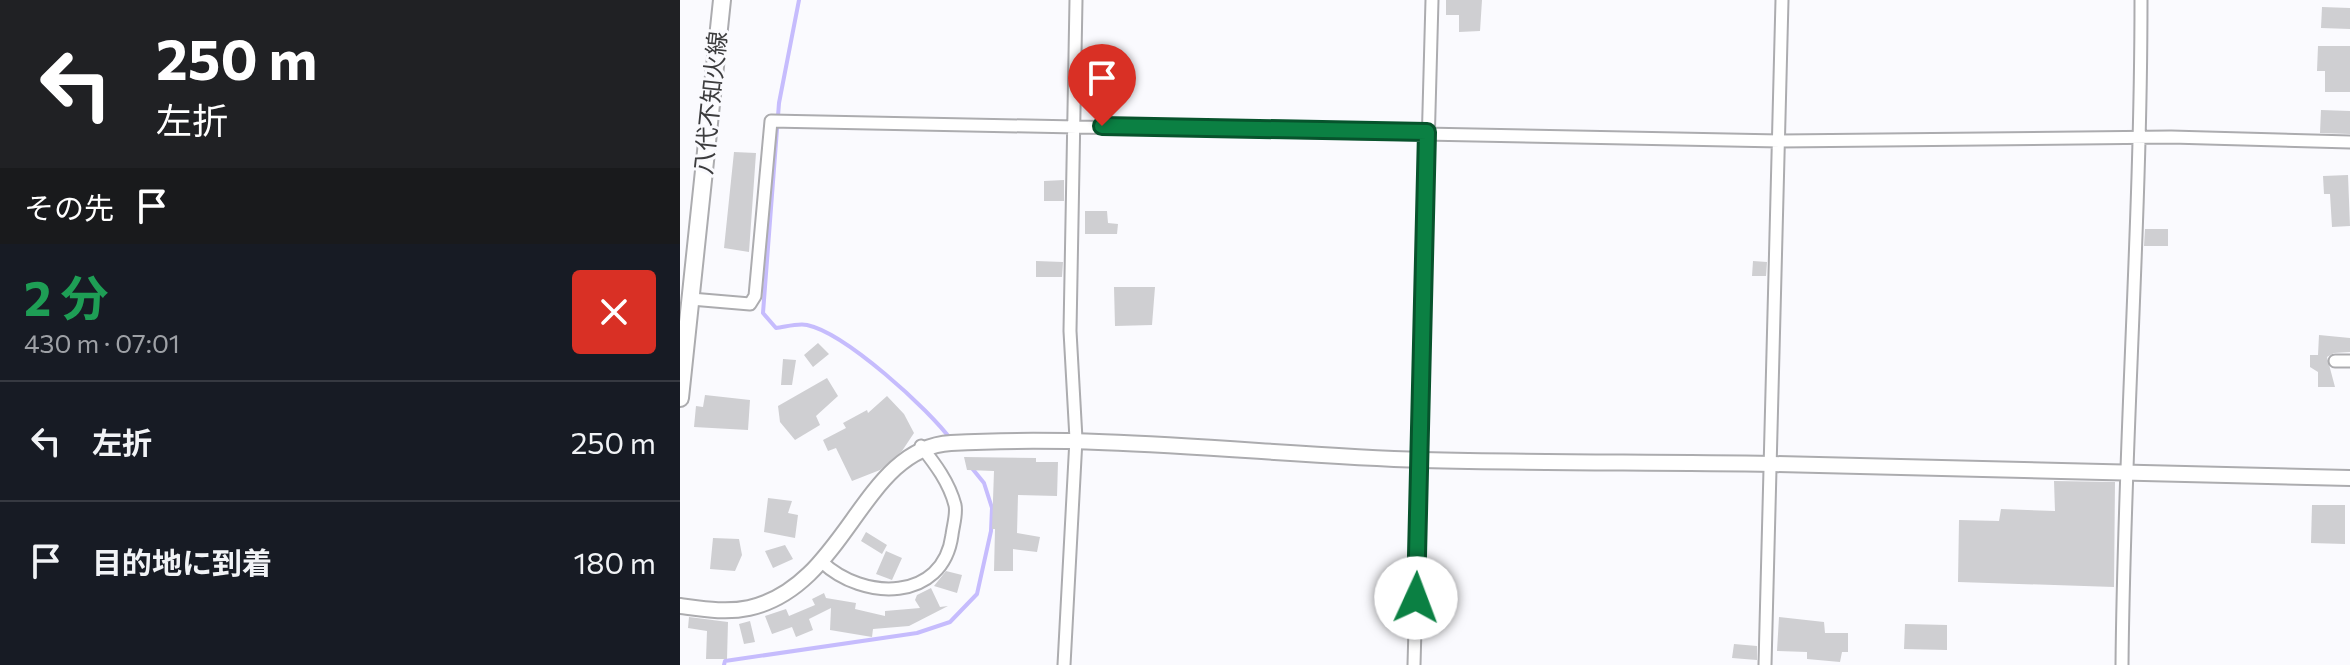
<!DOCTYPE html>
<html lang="ja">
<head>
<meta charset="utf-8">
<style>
  :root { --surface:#171b24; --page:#20242c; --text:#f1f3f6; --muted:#9ea1a6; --line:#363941 }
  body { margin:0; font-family:Commissioner,"Noto Sans JP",sans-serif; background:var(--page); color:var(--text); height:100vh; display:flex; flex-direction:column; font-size:30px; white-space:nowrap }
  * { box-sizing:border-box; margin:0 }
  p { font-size:26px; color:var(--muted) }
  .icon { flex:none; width:44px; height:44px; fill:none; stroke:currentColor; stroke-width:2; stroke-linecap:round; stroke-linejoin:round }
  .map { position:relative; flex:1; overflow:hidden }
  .panel { display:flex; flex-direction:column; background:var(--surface); width:680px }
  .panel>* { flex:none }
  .guide { background:#202124; color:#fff; overflow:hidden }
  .pin { position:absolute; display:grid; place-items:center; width:68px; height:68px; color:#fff; margin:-82px -34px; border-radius:50% 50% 50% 0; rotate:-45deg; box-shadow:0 0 8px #0007 }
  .pin .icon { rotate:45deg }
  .me { position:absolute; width:88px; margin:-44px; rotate:2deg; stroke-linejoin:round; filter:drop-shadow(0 0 6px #0008) }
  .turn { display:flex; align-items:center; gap:28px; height:168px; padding:0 24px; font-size:36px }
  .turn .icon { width:104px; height:104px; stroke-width:2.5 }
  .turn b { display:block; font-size:56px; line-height:68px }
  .then { display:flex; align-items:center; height:76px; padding:0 24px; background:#0003; gap:16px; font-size:30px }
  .round { display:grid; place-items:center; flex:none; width:84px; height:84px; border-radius:8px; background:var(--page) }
  .summary { display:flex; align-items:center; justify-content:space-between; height:136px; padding:0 24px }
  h1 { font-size:48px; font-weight:700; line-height:60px; color:#1e9e55 }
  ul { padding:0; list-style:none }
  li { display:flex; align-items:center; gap:24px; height:120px; padding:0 24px; border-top:2px solid var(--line) }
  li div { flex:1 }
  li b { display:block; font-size:30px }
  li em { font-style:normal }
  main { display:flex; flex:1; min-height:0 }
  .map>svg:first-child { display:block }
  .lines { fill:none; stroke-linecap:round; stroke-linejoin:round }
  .stream { stroke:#c6bcfd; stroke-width:4 }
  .building { fill:#cfcfd2 }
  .minor-casing { stroke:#acacaf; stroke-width:15 }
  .tertiary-casing { stroke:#acacaf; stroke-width:18 }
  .secondary-casing { stroke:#acacaf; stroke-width:20 }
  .minor { stroke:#fff; stroke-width:11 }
  .tertiary { stroke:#fff; stroke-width:14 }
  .secondary { stroke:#fff; stroke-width:16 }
  .route-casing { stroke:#07532c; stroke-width:20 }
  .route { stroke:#0b8043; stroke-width:14 }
  .labels { text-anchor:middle; stroke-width:6; stroke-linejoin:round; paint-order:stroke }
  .street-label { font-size:24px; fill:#3c3c3e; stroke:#fafafe }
</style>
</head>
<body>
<main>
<section class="panel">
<div class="guide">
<div class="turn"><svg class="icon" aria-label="left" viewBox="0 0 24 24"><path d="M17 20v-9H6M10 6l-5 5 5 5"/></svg><div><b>250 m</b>左折</div></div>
<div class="then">その先<svg class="icon" aria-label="arrive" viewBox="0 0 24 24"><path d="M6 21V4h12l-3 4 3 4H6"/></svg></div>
</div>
<div class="summary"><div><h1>2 分</h1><p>430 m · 07:01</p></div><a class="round" style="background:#d93025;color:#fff"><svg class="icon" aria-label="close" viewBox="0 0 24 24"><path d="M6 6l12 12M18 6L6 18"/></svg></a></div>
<ul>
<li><svg class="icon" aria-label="left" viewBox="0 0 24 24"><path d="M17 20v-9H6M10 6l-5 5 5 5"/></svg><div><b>左折</b></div><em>250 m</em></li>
<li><svg class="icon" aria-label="arrive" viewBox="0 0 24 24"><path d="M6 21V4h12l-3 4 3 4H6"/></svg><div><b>目的地に到着</b></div><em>180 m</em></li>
</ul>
</section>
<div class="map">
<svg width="1670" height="665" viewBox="0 0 1670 665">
  <rect width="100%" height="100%" fill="#fafafe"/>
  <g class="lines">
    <!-- stream -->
    <path class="stream" d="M 119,0 L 99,103 L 83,313 L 96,328 C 105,327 118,323 127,325 C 165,333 249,409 272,441
      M 44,665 L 45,661 L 237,633 L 270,622 L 297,594 L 311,531 L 312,508 L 304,483 L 291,467"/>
  </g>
  <!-- building -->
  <path class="building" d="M 766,0 L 802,0 L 800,31 L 779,32 L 779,15 L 766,15 Z
    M 1642,7 L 1670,8 L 1670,29 L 1641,28 Z
    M 1638,46 L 1670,46 L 1670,92 L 1645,92 L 1645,71 L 1637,71 Z
    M 1641,110 L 1670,111 L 1670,134 L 1640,133 Z
    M 54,152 L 76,153 L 69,252 L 44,248 Z
    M 1668,175 L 1670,226 L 1652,227 L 1650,194 L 1644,194 L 1643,176 Z
    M 384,180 L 384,201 L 364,201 L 364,181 Z
    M 405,211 L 427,211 L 428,223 L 438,224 L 437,234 L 405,234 Z
    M 1465,229 L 1488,229 L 1488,246 L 1464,246 Z
    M 356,261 L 383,262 L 382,277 L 356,277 Z
    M 1073,261 L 1087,262 L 1086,276 L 1072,276 Z
    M 434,287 L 475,287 L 472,325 L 435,326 Z
    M 1639,335 L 1670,338 L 1670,352 L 1654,353 L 1647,357 L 1655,387 L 1638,387 L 1638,372 L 1630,367 L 1630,355 L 1638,355 Z
    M 138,343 L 149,354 L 133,367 L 124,355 Z
    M 103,359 L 116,360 L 112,385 L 101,385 Z
    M 147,378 L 158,396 L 136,416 L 140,425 L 115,440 L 100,422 L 98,406 Z
    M 25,395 L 70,400 L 68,430 L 14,427 L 16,406 L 23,407 Z
    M 207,396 L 224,414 L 234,433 L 222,451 L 200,470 L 172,481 L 156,448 L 148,451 L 143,440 L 166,428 L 163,423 L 187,410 L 188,413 Z
    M 284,457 L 356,458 L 356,462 L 378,462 L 377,496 L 338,495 L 337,533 L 360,537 L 357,552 L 333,549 L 333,571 L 314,571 L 315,529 L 312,529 L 314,471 L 287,470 Z
    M 1374,481 L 1435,482 L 1434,587 L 1278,582 L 1279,520 L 1319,521 L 1321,509 L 1375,511 Z
    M 88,498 L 112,501 L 108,513 L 118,515 L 115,538 L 84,532 Z
    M 1632,505 L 1665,505 L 1665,544 L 1631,543 Z
    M 186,532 L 207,545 L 202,554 L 181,541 Z
    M 33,538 L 59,539 L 62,555 L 55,571 L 30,569 Z
    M 105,545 L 113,559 L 93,568 L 85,551 Z
    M 206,551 L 222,558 L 212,580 L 196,574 Z
    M 266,571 L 282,575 L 277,593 L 254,586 Z
    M 251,588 L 260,607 L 268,606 L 229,626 L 193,629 L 192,637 L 150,630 L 151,608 L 129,619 L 133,630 L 116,637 L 112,627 L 92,634 L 85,616 L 106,609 L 109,616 L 135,605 L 132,599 L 144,593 L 146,598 L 176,603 L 175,609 L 205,616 L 205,611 L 240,608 L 235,600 L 237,595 Z
    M 9,617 L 48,622 L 47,659 L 26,659 L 27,631 L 8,628 Z
    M 1099,617 L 1144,622 L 1145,633 L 1168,633 L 1168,652 L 1162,652 L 1160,662 L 1127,659 L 1127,652 L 1097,651 Z
    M 70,621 L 75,642 L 64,644 L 59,624 Z
    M 1225,624 L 1267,625 L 1267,650 L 1224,649 Z
    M 1054,644 L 1077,646 L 1077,660 L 1052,658 Z"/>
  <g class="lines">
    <!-- minor casing -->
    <g class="minor-casing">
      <path id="minor" d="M 11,299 L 70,304 L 75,296 L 91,121 L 1100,141 L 1491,137 L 1670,142
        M 1655,361 L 1670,361
        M 142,562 C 183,601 263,602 272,535 C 273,526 277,514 275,505 C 269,482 255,464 241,446
        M 384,665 L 396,439 L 390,331 L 396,0
        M 734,665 L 752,0
        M 1085,665 L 1102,0
        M 1442,665 C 1444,443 1461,222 1461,0"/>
    </g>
    <!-- tertiary casing -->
    <g class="tertiary-casing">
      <path id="tertiary" d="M 0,606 C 23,609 46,613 69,608 C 167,586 182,448 271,443 C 429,434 585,455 743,460 C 859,463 976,462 1093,464 C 1285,468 1478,474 1670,478"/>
    </g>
    <!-- secondary casing -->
    <g class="secondary-casing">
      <path id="secondary" d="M 0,398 L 42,0"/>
    </g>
    <!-- minor -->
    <use href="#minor" class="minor"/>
    <!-- tertiary -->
    <use href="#tertiary" class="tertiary"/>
    <!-- secondary -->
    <use href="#secondary" class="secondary"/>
  </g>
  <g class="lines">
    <!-- route casing -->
    <g class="route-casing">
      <path id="route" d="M 422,126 L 747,132 L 736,598"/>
    </g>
    <!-- route -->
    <use href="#route" class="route"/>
  </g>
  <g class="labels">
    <!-- street labels -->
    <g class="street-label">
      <text transform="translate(31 103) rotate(-84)" y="8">八代不知火線</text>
    </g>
  </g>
</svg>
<div class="pin" style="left:422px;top:126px;background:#d93025"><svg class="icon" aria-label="arrive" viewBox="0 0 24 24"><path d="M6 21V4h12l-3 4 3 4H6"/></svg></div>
<svg class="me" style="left:736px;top:598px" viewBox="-20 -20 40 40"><circle r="19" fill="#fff"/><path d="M0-13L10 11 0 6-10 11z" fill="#0b8043"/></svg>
</div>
</main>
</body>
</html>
